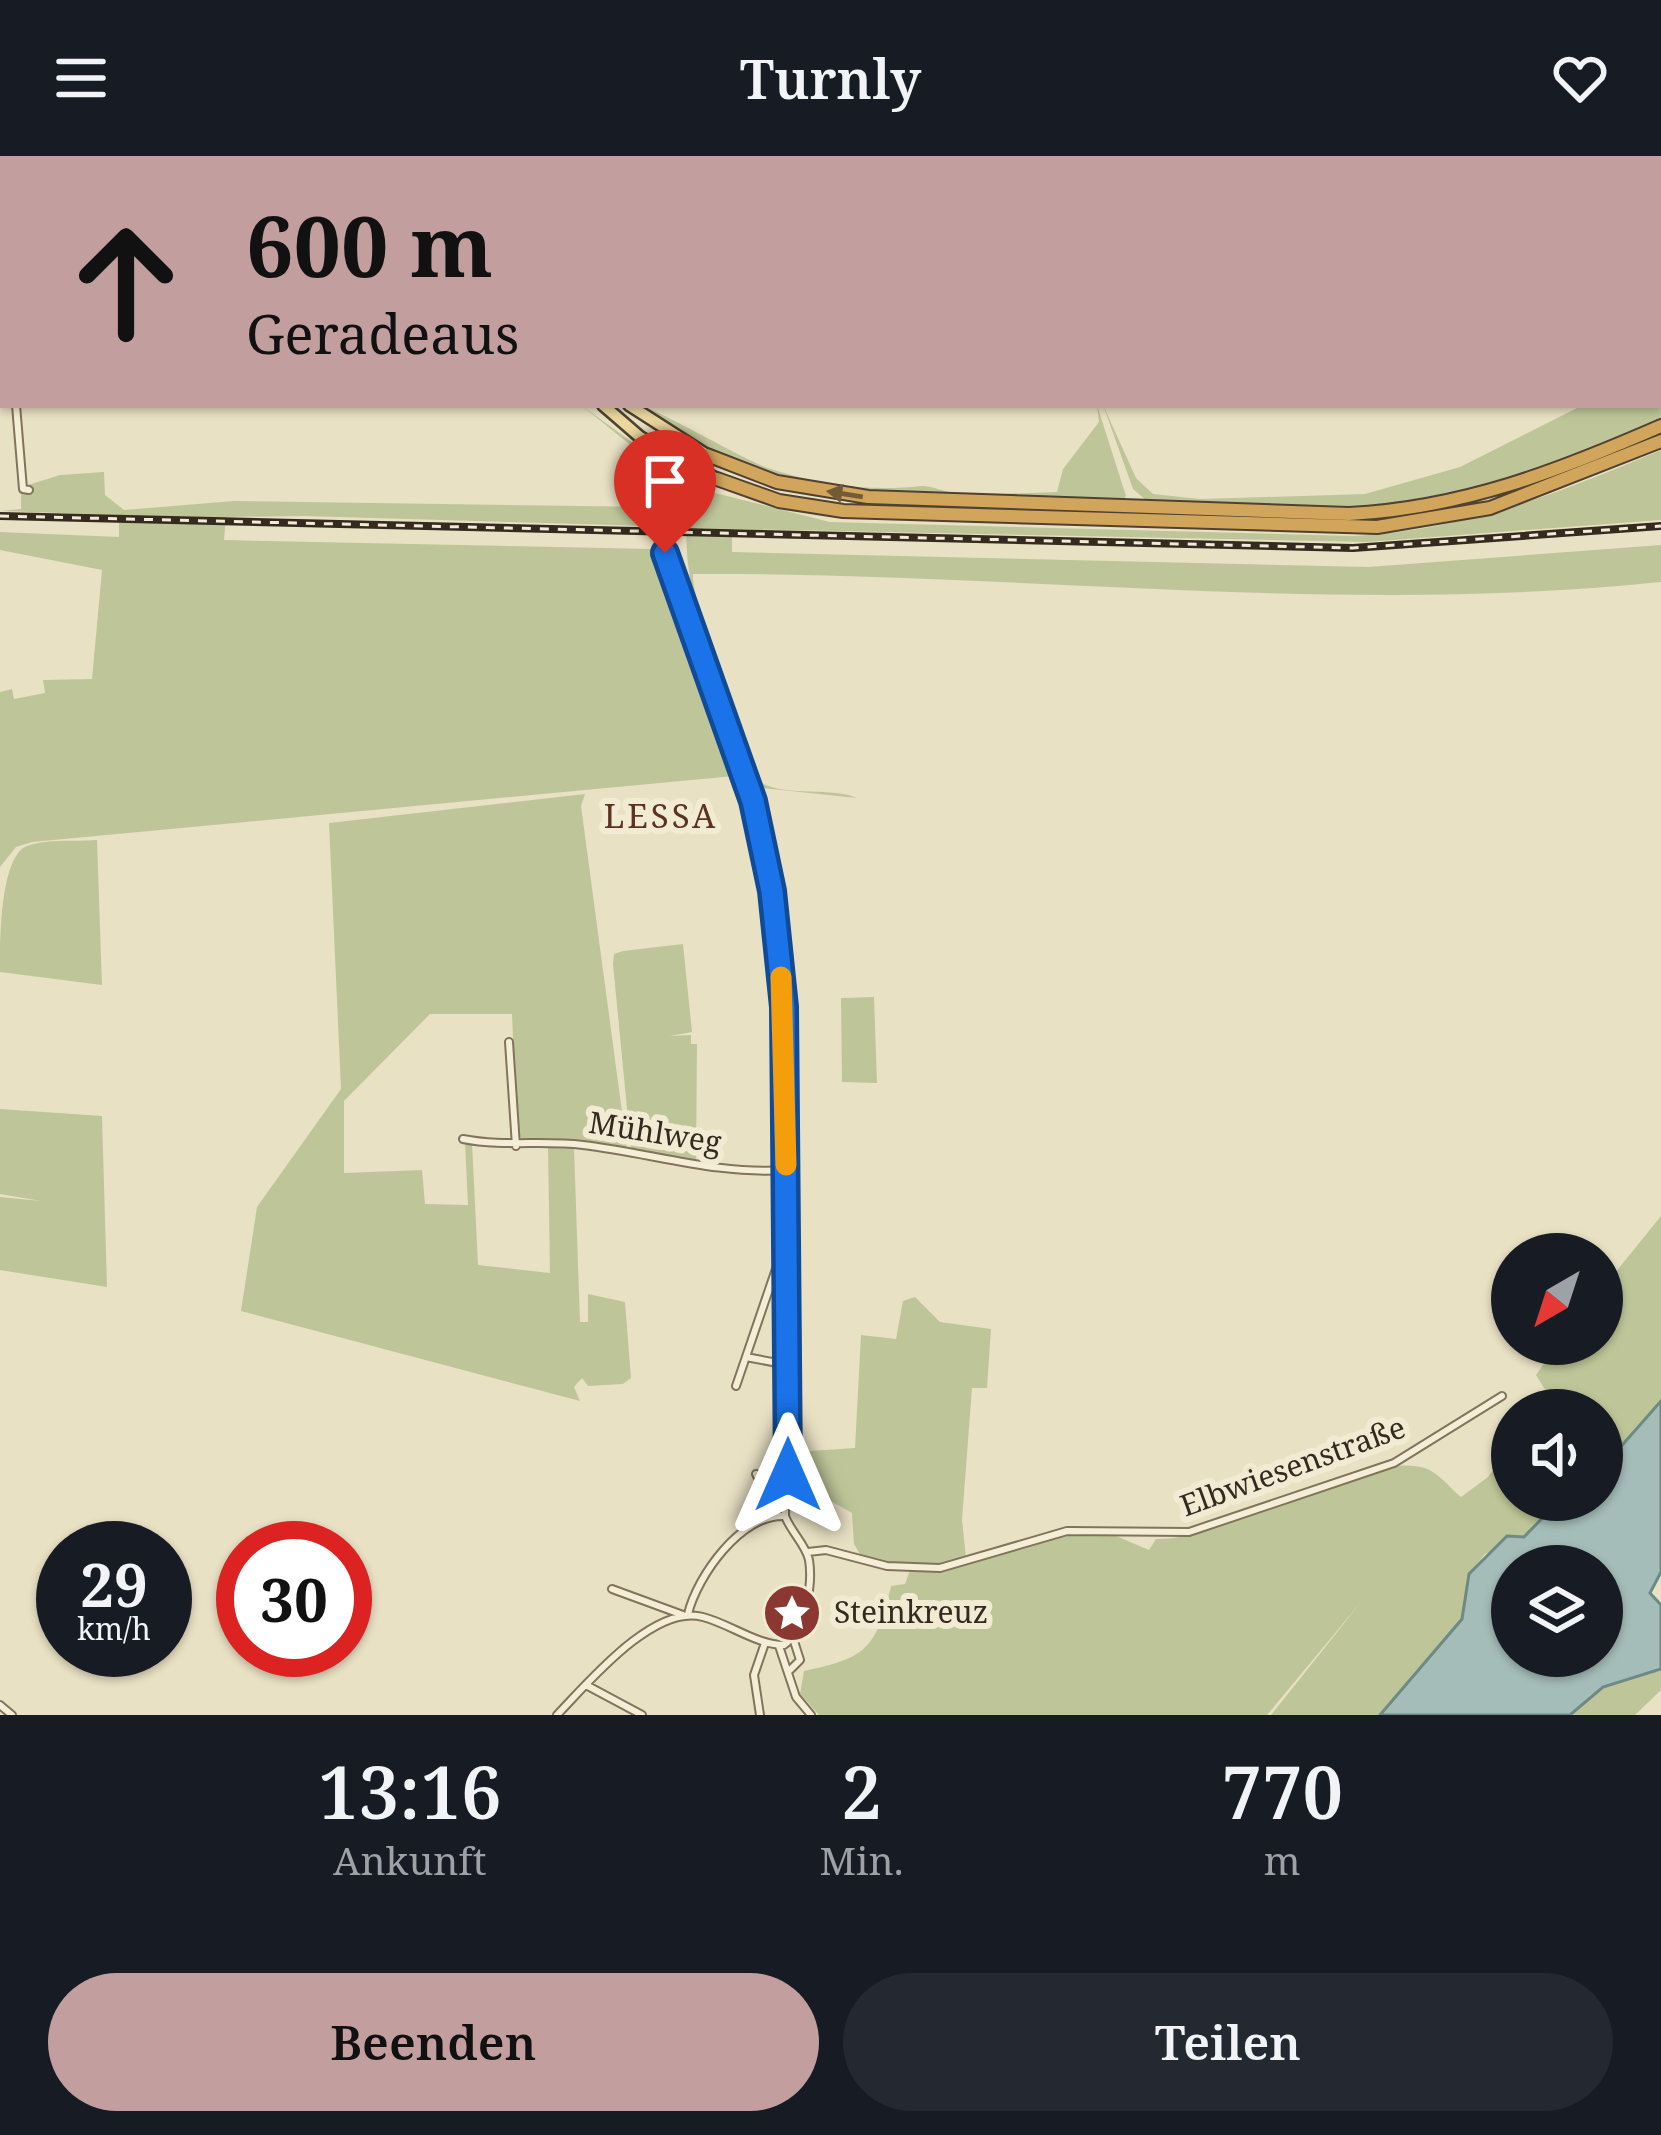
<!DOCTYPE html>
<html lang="de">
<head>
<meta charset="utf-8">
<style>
  :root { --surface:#171b24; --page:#242831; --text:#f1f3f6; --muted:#9ea1a6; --accent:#c39e9e }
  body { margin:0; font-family:"Noto Serif",serif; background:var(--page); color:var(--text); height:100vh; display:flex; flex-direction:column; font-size:45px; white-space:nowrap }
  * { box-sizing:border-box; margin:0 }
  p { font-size:39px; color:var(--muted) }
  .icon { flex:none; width:66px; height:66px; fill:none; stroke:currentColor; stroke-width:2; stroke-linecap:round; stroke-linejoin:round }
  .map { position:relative; height:1559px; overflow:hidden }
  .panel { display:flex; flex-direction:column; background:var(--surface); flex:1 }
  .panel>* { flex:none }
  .top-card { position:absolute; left:0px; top:0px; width:1662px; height:252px; box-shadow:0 3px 9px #0004; background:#c39e9e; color:#111; overflow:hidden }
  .needle { width:78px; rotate:219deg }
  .controls { position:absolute; left:1491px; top:1077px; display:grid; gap:24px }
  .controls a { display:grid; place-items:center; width:132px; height:132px; border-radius:50%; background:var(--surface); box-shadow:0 3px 9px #0004; font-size:60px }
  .speed { position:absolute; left:36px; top:1365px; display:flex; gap:24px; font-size:60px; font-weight:700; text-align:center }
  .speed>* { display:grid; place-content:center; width:156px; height:156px; border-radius:50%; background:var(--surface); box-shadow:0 3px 9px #0004; line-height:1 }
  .speed small { font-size:30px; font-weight:400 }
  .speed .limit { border:18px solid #d22; background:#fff; color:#111 }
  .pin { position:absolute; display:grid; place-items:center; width:102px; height:102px; color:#fff; margin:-123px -51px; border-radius:50% 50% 50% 0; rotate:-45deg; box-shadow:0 0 12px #0007 }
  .pin .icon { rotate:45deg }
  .me { position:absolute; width:132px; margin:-66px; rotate:0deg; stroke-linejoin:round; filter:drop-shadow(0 0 9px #0008) }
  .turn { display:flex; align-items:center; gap:42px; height:252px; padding:0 48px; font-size:54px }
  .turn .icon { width:156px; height:156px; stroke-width:2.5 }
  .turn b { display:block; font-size:84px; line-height:102px }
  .eta { display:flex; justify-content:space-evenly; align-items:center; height:204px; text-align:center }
  .eta b { font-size:72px; font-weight:600; line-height:84px }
  .primary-button { display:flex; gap:24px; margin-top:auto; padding:24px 48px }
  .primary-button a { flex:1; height:138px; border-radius:72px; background:var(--accent); color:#111; font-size:48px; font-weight:600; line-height:138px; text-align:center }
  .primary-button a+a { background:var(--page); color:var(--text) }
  header { display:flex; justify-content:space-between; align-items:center; height:156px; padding:0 48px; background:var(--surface); font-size:54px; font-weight:600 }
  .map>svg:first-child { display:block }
  .green { fill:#bec699; fill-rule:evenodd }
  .water { fill:#a5bdb8; stroke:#6d8a85; stroke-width:3; fill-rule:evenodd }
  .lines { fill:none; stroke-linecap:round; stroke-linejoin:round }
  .street-casing { stroke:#82735c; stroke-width:10 }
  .secondary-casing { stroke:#64543f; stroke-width:14 }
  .primary-casing { stroke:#504130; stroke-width:15 }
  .highway-casing { stroke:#504130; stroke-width:16 }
  .street { stroke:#f5eed6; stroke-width:6 }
  .secondary { stroke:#f5eed6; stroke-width:9 }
  .primary { stroke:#e9d79f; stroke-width:10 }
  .highway { stroke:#d1a55c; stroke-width:12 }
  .rail-casing { stroke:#342a1f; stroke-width:8 }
  .rail { stroke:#f2ebd3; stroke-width:3; stroke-dasharray:9; stroke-linecap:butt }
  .oneway { fill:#735b37 }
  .route-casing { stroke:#114b97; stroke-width:30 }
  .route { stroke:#1a73e8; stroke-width:21 }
  .slow { stroke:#f59e0b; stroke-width:21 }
  .labels { text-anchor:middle; stroke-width:12; stroke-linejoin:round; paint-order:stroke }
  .street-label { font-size:30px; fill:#342a1f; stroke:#f2ebd3 }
  .poi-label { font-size:30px; fill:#342a1f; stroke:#f2ebd3; text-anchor:start }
  .neighbourhood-label { font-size:33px; letter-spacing:3px; fill:#5c3222; stroke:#f2ebd3 }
</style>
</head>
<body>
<header><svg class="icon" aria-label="menu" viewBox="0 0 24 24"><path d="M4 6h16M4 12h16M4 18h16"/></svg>Turnly<svg class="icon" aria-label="heart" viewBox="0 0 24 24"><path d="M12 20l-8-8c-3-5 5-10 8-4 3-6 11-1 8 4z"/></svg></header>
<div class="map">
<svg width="1661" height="1559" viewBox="0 0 1661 1559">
  <rect width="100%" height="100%" fill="#e9e1c4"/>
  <!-- green -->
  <path class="green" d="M 1661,220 L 1661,265 C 1592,295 1518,330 1444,344 C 1347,362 1245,350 1148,346 L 1133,333 L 1103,249 L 1136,322 L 1153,338 L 1200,343 L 1365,338 L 1460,311 L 1583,249 L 1659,249 Z
    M 581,249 L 669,313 L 660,415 L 692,480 L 734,620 L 32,686 L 16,691 L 0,711 L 0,536 L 12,533 L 14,543 L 45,537 L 43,524 L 92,523 L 102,414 L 0,394 L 0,376 L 119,381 L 119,359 L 0,355 L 21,353 L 21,336 L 31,334 L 25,330 L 60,319 L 104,316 L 105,339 L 124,354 L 234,345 L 656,351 L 665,334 L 665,317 ZM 303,360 L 648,370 L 654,372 L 653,393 L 224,384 L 226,361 Z
    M 637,249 C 651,249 742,303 768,312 C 818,329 870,336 921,330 C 930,329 945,336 956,337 C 989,339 1024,337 1057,336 L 1063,313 L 1099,266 L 1097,249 L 1126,340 L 1122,346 C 1014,342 899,350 794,324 C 736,310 686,280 637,249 Z
    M 1661,294 L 1661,364 L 1367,386 L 732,373 L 732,396 L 1368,411 L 1661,389 L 1661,426 C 1338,460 1016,416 693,418 C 691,439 740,611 757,624 C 781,642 832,630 857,642 L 752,631 C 733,585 652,363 703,334 L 830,366 L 1354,380 C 1466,374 1559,337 1661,294 Z
    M 585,638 L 581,650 L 627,993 L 522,983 L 517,977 L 512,858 L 430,858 L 344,945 L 344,1017 L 422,1014 L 425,1048 L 468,1049 L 465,986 L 472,987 L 478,1109 L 550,1117 L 548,990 L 574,991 L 580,1166 L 588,1166 L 588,1138 L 625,1146 L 631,1222 L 623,1228 L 588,1230 L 582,1222 L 574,1231 L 580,1245 L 241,1155 L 257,1051 L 341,933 L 329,667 Z
    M 97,684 L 102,829 L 0,816 C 0,783 0,710 23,692 C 42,682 75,686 97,684 Z
    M 683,788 L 692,876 L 670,880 L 691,879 L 691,888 L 697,888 L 696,1007 L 631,994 L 613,808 L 614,798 L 623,795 Z
    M 874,841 L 877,927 L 842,926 L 841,842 Z
    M 0,953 L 102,960 L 107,1131 L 0,1114 L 0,1041 L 41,1045 L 0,1038 Z
    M 1661,1060 L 1661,1245 L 1602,1312 L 1602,1254 L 1538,1254 L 1549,1240 L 1536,1219 L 1558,1188 L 1602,1188 L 1602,1133 Z
    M 915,1141 L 940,1166 L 991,1173 L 987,1232 L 972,1232 L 962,1364 L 966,1402 L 937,1410 L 900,1409 L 861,1400 L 854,1388 L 852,1357 L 793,1324 L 794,1296 L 855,1292 L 861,1179 L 896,1183 L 903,1145 Z
    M 1512,1287 L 1512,1344 L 1574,1344 L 1554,1350 L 1524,1381 L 1485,1398 L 1469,1418 L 1462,1463 L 1380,1559 L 1271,1559 L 1361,1446 L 1267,1559 L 819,1559 L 800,1538 L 804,1515 C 866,1502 876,1493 891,1430 L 905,1428 L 910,1414 L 961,1410 L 1066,1377 L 1109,1377 L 1149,1394 L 1156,1383 C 1234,1384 1362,1293 1425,1312 C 1439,1317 1450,1332 1461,1341 L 1488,1321 Z
    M 1661,1513 L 1661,1534 L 1635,1559 L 1570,1559 L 1603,1531 Z"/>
  <!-- water -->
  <path class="water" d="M 1661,1245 L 1661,1416 L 1650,1437 L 1661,1449 L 1661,1513 L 1603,1531 L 1570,1559 L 1380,1559 L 1462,1463 L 1469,1418 L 1507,1380 L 1524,1381 L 1554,1350 L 1602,1344 L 1602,1312 ZM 1512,1410 L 1602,1410 L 1602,1500 L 1512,1500 Z"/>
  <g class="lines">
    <!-- street casing -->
    <g class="street-casing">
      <path id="street" d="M 58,0 L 59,3
        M 0,211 L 3,217
        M 16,249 L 23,333 L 29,334
        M 664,298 L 676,323
        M 670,363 L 693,331 L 716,323
        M 509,886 L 516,990
        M 463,983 C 504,991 542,984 583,989 C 651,997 717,1019 786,1014
        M 746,1201 L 788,1209
        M 736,1230 L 778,1107 L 788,1104
        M 756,1318 L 777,1359
        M 808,1396 L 826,1394 L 887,1410 L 940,1412 L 1067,1375 L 1189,1376 L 1394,1307 L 1502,1240
        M 612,1433 L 683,1459
        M 688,1458 C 697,1420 742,1357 785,1360
        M 779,1490 L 796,1541 L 811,1559
        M 790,1514 L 800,1504 L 793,1482
        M 586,1529 L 642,1559
        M 0,1549 L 12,1559
        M 557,1559 C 587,1528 654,1447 703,1461 C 730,1468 757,1489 784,1489 C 805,1474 813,1429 809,1404 C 806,1389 791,1376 785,1360 L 789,1116 L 781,818 L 758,661 L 666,408 L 670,347 L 689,305 L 704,299
        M 760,1559 L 754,1519 L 765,1487"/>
    </g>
    <!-- secondary casing -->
    <g class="secondary-casing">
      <path id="secondary" d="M 0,64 L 3,64"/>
    </g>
    <!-- primary casing -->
    <g class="primary-casing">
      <path id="primary" d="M 313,0 L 317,3
        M 327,0 L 332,1
        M 603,249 L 640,281 L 717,323
        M 629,249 L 707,299"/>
    </g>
    <!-- highway casing -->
    <g class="highway-casing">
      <path id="highway" d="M 707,299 L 777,326 L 868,341 L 1349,358 C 1463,352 1558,315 1661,270
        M 717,323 L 779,345 L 843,355 L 1377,371 L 1490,352 L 1661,285"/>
    </g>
    <!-- street -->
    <use href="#street" class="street"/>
    <!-- secondary -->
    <use href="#secondary" class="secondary"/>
    <!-- primary -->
    <use href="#primary" class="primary"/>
    <!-- highway -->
    <use href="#highway" class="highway"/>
    <!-- rail casing -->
    <g class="rail-casing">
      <path id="rail" d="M 0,360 L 1353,392 L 1661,370"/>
    </g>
    <!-- rail -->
    <use href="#rail" class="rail"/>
  </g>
  <!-- one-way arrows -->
  <defs><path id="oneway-solid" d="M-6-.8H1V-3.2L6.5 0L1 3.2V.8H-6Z" transform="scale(3)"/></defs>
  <use class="oneway" href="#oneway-solid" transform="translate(845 338) rotate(-171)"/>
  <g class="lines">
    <!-- route casing -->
    <g class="route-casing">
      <path id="route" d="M 665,397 L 753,645 L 772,735 L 784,851 L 788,1319"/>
    </g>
    <!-- route -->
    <use href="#route" class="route"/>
    <!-- slow -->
    <path class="slow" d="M 781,821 L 786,1009"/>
  </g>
  <!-- icons -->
  <defs>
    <g id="sight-disc" transform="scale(3)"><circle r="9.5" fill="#8b3732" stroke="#f2ebd3"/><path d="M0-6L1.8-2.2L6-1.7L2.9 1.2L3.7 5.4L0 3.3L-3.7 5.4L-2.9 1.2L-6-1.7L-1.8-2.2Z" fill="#fff"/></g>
  </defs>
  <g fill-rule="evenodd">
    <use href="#sight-disc" x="792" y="1457"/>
  </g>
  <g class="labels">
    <!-- street labels -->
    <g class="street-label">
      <text transform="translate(655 977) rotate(9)" y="10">Mühlweg</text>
      <text transform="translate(1293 1311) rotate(-20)" y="10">Elbwiesenstraße</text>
    </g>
    <!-- poi labels -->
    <g class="poi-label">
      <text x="834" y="1467">Steinkreuz</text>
    </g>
    <!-- neighbourhood labels -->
    <g class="neighbourhood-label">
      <text x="661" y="672">LESSA</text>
    </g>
  </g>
</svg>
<div class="controls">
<a><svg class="needle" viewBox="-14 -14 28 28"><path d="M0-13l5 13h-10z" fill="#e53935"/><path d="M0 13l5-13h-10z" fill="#9ea1a6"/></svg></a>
<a><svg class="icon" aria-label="sound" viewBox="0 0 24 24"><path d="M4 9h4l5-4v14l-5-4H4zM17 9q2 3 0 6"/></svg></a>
<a><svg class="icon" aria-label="layers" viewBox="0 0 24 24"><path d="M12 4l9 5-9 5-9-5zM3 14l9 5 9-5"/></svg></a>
</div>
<div class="speed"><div>29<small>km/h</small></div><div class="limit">30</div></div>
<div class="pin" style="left:665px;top:397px;background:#d93025"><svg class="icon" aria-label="arrive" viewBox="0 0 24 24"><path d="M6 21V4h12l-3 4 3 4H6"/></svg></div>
<svg class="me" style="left:788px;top:1319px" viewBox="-20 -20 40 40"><path d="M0-17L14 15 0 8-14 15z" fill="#1a73e8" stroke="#fff" stroke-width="4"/></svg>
<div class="top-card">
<div class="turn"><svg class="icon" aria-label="ahead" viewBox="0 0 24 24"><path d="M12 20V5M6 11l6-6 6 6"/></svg><div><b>600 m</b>Geradeaus</div></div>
</div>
</div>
<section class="panel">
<div class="eta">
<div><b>13:16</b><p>Ankunft</p></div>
<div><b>2</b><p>Min.</p></div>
<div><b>770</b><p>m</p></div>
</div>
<div class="primary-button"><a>Beenden</a><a>Teilen</a></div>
</section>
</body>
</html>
